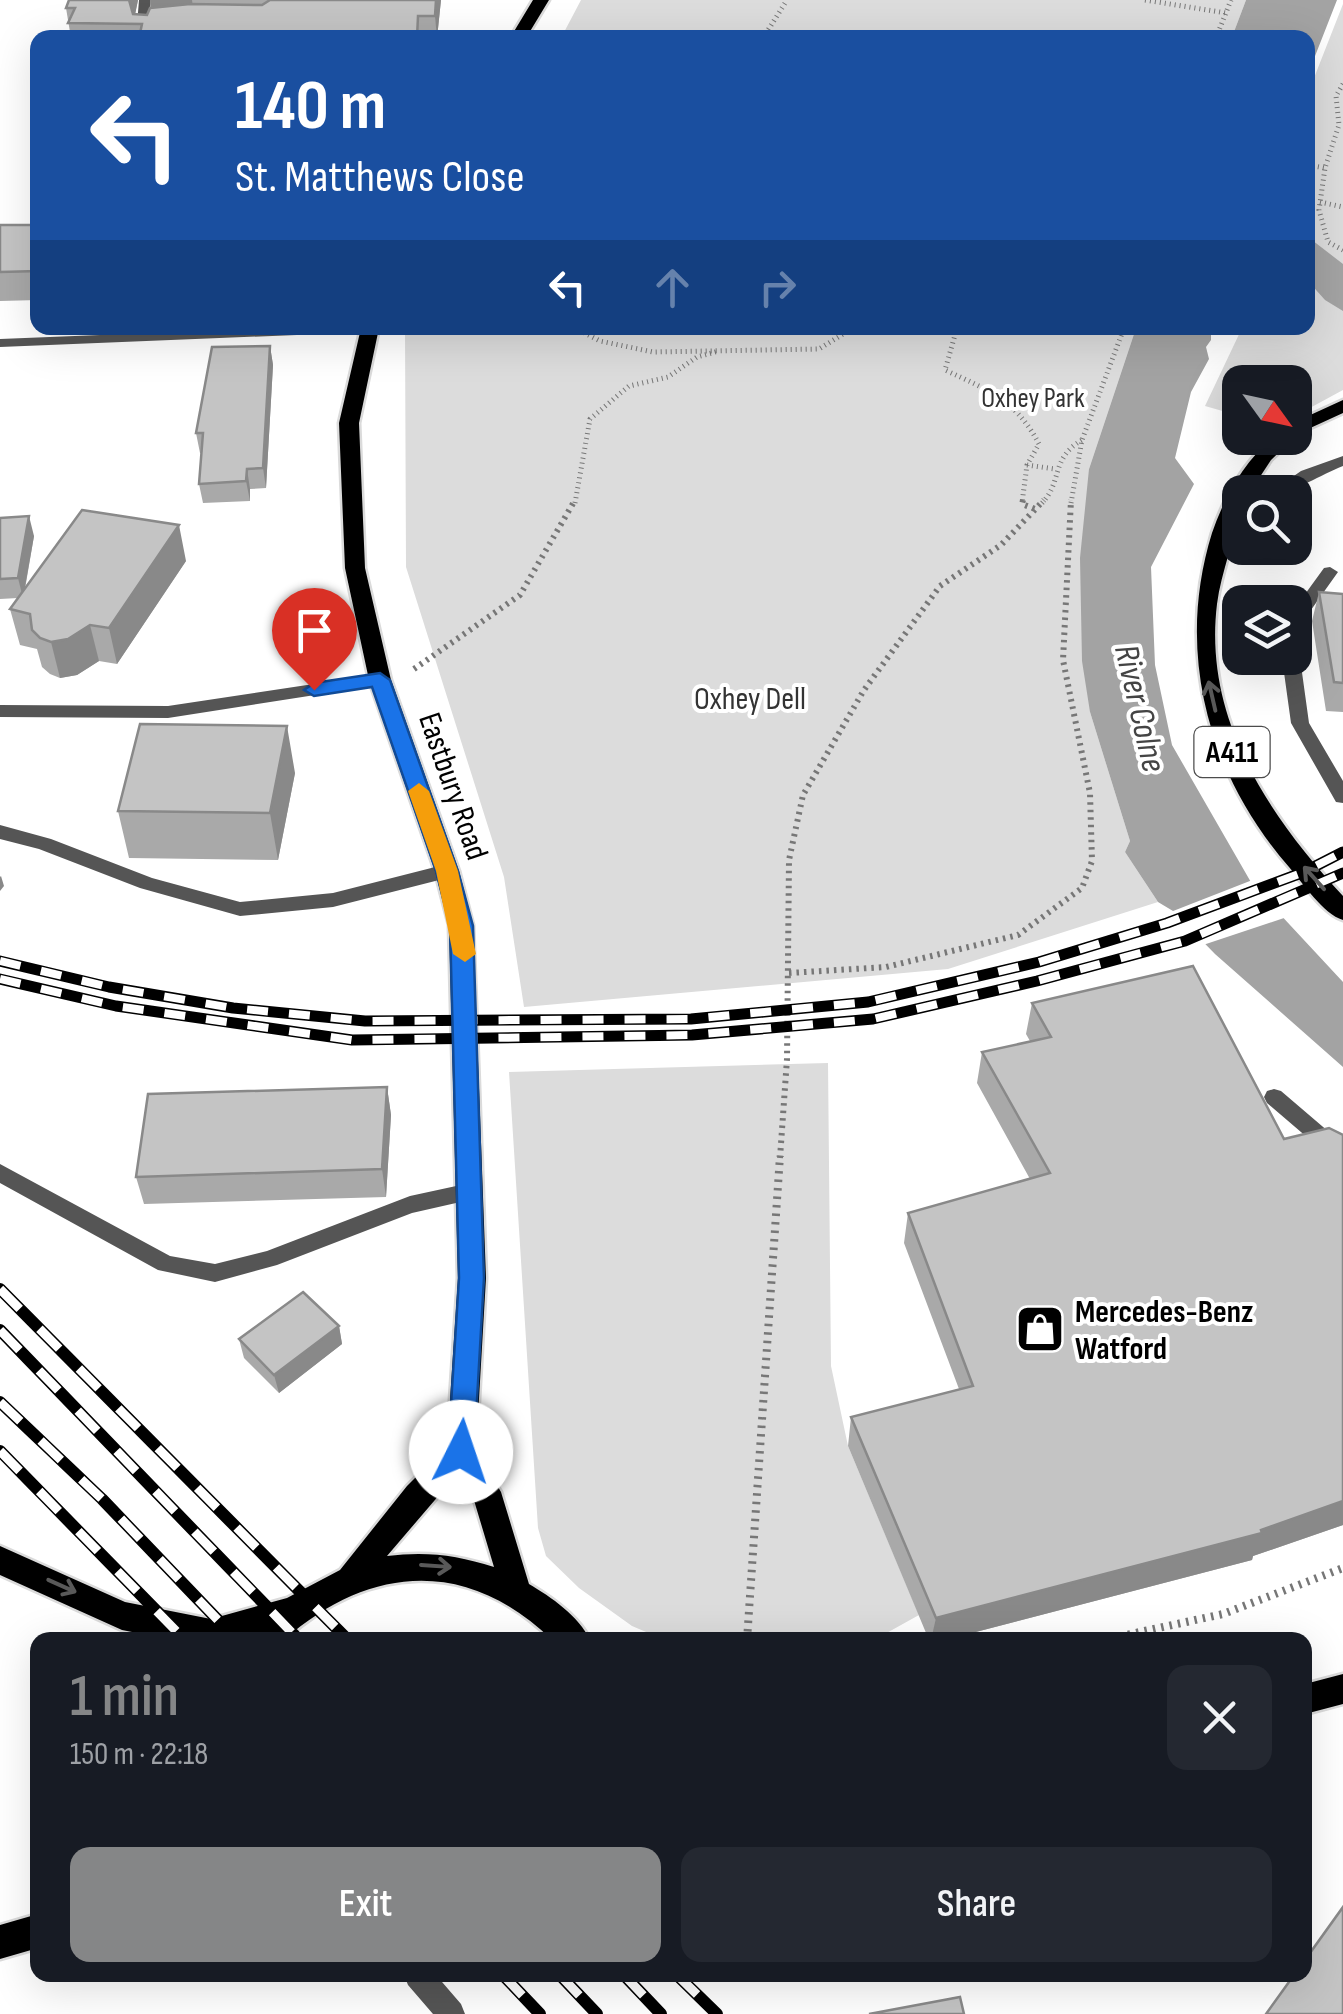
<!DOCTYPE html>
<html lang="en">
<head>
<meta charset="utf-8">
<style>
  :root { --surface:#171b24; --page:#242831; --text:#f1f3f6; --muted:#9ea1a6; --accent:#858687 }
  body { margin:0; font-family:"Sofia Sans Condensed",sans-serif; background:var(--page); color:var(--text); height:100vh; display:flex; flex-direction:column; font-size:38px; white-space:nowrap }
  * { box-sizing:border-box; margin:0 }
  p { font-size:32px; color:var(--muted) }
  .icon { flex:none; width:55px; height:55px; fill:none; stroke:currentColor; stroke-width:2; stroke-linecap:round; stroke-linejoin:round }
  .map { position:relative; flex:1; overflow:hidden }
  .details { position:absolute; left:30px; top:1632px; width:1282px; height:350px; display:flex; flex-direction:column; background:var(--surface); border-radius:20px; box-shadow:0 10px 40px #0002 }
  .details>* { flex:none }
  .hud { position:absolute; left:30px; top:30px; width:1285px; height:305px; border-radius:20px; box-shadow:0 10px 40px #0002; background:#1a4fa0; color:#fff; overflow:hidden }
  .needle { width:65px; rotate:123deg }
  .tools { position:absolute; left:1222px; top:365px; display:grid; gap:20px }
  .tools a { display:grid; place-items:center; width:90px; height:90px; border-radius:20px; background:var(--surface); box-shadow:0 10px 40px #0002; font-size:50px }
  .pin { position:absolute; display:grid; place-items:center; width:85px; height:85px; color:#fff; margin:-102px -42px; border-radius:50% 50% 50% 0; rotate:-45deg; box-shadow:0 0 10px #0007 }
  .pin .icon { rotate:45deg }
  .me { position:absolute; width:110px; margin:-55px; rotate:4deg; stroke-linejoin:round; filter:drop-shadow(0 0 8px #0008) }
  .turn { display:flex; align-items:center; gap:35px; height:210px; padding:0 40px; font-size:45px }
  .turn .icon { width:130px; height:130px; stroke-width:2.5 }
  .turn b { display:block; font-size:70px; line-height:85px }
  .lanes { display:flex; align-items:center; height:95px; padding:0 40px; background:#0003; justify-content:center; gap:50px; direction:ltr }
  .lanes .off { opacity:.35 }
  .round { display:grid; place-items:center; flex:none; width:105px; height:105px; border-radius:20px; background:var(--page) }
  .summary { display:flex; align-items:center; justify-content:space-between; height:170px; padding:0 40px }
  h1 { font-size:60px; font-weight:600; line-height:75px; color:var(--accent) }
  .button { display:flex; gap:20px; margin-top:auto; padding:20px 40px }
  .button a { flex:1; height:115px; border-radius:20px; background:var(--accent); color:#fff; font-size:40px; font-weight:600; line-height:115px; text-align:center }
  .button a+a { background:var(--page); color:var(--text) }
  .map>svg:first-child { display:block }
  .green { fill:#dcdcdc }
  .water { fill:#a3a3a3 }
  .pier { fill:#fff }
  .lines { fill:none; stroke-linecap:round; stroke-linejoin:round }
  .primary-casing { stroke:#dbdbdb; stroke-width:5 }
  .path-far2 { stroke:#777; stroke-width:5; stroke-dasharray:1 4; stroke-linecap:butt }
  .path-far1 { stroke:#777; stroke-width:6; stroke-dasharray:2.5 5; stroke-linecap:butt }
  .path { stroke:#777; stroke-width:8; stroke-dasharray:2.5 6; stroke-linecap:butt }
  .lane { fill:#555; fill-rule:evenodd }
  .street { fill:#555; fill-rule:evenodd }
  .primary { fill:#000; fill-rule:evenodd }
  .rail-far1-casing { stroke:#000; stroke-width:11 }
  .rail-casing { stroke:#000; stroke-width:12 }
  .rail-far1 { stroke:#fff; stroke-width:8; stroke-dasharray:21; stroke-linecap:butt }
  .rail { stroke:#fff; stroke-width:9; stroke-dasharray:28; stroke-linecap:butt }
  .wall { fill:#a9a9a9 }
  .shaded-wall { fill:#898989 }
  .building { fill:#c4c4c4; stroke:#898989; stroke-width:2.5 }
  .oneway { stroke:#595959 }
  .route { fill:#1a73e8; stroke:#114b97; stroke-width:2.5 }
  .slow { fill:#f59e0b }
  .labels { text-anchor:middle; stroke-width:8; stroke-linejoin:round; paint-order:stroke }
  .far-park-label { font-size:28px; fill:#333; stroke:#fff }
  .shield { fill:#fff; stroke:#4c4c4c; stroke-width:2.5 }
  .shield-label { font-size:30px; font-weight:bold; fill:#000 }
  .park-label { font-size:32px; fill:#333; stroke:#fff }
  .street-label { font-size:32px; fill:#000; stroke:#fff }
  .poi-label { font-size:32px; font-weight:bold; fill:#000; stroke:#fff; text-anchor:start }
  .water-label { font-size:35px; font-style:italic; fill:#444; stroke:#fff }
</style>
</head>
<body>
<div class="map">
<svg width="1343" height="2014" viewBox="0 0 1343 2014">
  <rect width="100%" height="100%" fill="#fff"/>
  <!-- green -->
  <path class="green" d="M 581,0 L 1246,0 L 1232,37 L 561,38 Z
    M 1343,4 L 1343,390 L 1295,416 L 1295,382 L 1240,382 L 1240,416 L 1205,406 L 1242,328 L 1308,328 L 1308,110 L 1314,78 Z
    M 405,328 L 1136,328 L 1089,469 L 1090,712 L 1130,841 L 1125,852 L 1158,902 L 948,969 L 524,1007 L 504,877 L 406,567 Z
    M 828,1063 L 831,1366 L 848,1446 L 919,1615 L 874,1640 L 665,1640 L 632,1626 L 579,1588 L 546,1556 L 538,1528 L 509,1072 Z"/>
  <!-- water -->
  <path class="water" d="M 1246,0 L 1337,0 L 1308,74 L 1308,38 L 1232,37 Z
    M 1308,237 L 1343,264 L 1343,311 L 1325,300 L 1308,281 Z
    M 1136,328 L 1211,328 L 1211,340 L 1206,347 L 1209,359 L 1191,392 L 1175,458 L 1194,484 L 1151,567 L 1155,665 L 1172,745 L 1252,884 L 1343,982 L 1343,1067 L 1215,954 L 1173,911 L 1158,902 L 1125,852 L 1130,841 L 1090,712 L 1082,661 L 1080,558 L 1089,469 Z"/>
  <!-- pier -->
  <path class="pier" d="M 1255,879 L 1287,917 L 1200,946 L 1168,913 Z"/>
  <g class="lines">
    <!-- primary casing -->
    <g class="primary-casing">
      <path id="primary" d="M 533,0 L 549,0 L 526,38 L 510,38 Z
        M 361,328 L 379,328 L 359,423 L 365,568 L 391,680 L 459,871 L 473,925 L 486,1278 L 476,1450 L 501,1492 L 529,1584 C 551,1597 579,1616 590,1640 L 552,1640 C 468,1558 370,1564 284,1640 L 172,1640 L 122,1630 L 0,1575 L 0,1546 L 125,1602 L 211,1619 L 287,1598 L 340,1570 L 407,1486 L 447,1446 L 458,1278 L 449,925 L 435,871 L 369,680 L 345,568 L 339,423 ZM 458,1473 L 473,1497 L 494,1567 C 457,1555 426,1551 387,1556 Z
        M 1343,400 L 1343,413 L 1295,435 L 1295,422 Z
        M 1273,438 L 1294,438 L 1271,460 L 1250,492 L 1240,492 C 1240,530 1222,566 1217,604 C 1203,719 1269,816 1343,896 L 1343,920 C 1323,914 1303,883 1289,867 C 1208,774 1175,652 1212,533 C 1224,498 1244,461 1273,438 Z
        M 1343,1674 L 1343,1704 L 1305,1714 L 1305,1684 Z
        M 38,1914 L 38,1948 L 0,1959 L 0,1925 Z"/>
    </g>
    <!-- path-far2 -->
    <path class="path-far2" d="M 1145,0 L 1226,13
      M 763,38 L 787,0
      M 1216,38 L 1231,0
      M 1343,84 L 1336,96 L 1339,125 L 1325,168 L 1319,210 L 1328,242 L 1343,250
      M 1308,165 L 1325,168
      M 1320,202 L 1343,207
      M 575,328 L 600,341 L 653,352 L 819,349 L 853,328
      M 957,328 L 945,370 C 988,390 1016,400 1039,444 L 1027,465 L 1022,503
      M 1027,465 L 1055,469
      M 575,503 L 590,419 L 629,386 L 668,377 L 697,357 L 719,351
      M 1042,503 C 1063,481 1050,459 1082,440
      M 1071,503 L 1082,440 L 1124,328"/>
    <!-- path-far1 -->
    <path class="path-far1" d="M 1023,500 L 1022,504 L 1035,509
      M 414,669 L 520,595 L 575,500
      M 789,973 L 886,967 L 1018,935 L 1082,888 L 1092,861 L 1090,793 L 1063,660 L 1071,500
      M 780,1158 L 787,1059 L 789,860 L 803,795 L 864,690 L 940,586 L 1001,545 L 1044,500"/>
    <!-- path -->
    <path class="path" d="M 747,1640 L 780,1156
      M 1103,1640 L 1223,1614 L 1343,1568"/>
    <!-- lane -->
    <path class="lane" d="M 1343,456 L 1343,466 C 1319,475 1296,493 1271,492 L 1301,471 Z
      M 1330,567 L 1338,572 L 1301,624 L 1295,625 L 1295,608 L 1324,568 Z
      M 1295,653 L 1300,658 L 1309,723 L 1343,781 L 1343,803 L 1336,802 L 1291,723 L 1282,658 L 1295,658 Z
      M 0,825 L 51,839 L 152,878 L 240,902 L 333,893 L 447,864 L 456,871 L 447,878 L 333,907 L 240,916 L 140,888 L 39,849 L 0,839 Z
      M 1274,1089 L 1281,1091 L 1343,1144 L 1343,1164 L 1336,1162 L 1267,1103 L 1264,1097 L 1267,1091 Z
      M 0,1164 L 170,1256 L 215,1264 L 267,1251 L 410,1196 L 470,1183 L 478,1186 L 481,1192 L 478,1198 L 412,1213 L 277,1265 L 215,1282 L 158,1270 L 0,1183 Z
      M 404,1975 L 436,1975 L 461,2004 L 465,2014 L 433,2014 L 408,1985 Z"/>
    <!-- street -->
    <path class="street" d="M 139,0 L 151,0 L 149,25 L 152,38 L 140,38 L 137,25 Z
      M 272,328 L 377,328 L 370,332 L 0,347 L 0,339 Z
      M 380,674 L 389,680 L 386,684 L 168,718 L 0,717 L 0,705 L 168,706 Z"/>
    <!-- primary -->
    <use href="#primary" class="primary"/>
    <!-- rail-far1 casing -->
    <g class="rail-far1-casing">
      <path id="rail-far1" d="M 0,961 L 109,987 L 233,1008 L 365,1021 L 691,1019 L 868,1002 L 1039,962 L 1167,923 L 1304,872 L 1343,852
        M 0,979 L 116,1006 L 352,1040 L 692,1035 L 873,1019 L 1037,981 L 1185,941 L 1343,873"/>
    </g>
    <!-- rail casing -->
    <g class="rail-casing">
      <path id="rail" d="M 0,1289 L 348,1640
        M 0,1330 L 299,1640
        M 0,1402 L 102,1499 L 237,1640
        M 0,1451 L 185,1640
        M 503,1975 L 540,2014
        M 560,1975 L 597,2014
        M 624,1975 L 661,2014
        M 677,1975 L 717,2014"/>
    </g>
    <!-- rail-far1 -->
    <use href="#rail-far1" class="rail-far1"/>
    <!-- rail -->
    <use href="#rail" class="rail"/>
  </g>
  <!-- wall -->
  <path class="wall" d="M 69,0 L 138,0 L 135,14 L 147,15 L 151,8 L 150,0 L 441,0 L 437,38 L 71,38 L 66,8 Z
    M 0,225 L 38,225 L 38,300 L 0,301 Z
    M 270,346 L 273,365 L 266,488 L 250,489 L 250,501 L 203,503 L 199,484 L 201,453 L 200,453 L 196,433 Z
    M 0,518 L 34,536 L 25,589 L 186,561 L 117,664 L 99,661 L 77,675 L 60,678 L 50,674 L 42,667 L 37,649 L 20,645 L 10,609 L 18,598 L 0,599 Z
    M 1319,592 L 1343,594 L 1343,712 L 1326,711 L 1312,621 Z
    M 295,773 L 278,860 L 129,858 L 118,811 Z
    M 1032,1003 L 1284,1139 L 1343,1135 L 1343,1525 L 1253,1556 L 1252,1560 L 945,1640 L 929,1640 L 848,1446 L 851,1417 L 959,1389 L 904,1243 L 908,1213 L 1030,1179 L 977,1083 L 982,1052 L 1030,1041 L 1026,1034 Z
    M 387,1087 L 391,1115 L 386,1197 L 144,1204 L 136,1177 Z
    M 339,1326 L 342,1344 L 279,1393 L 244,1358 L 239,1339 Z"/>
  <!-- shaded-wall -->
  <path class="shaded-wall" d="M 129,0 L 138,0 L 133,25 Z
    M 150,0 L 192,0 L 194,15 L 153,19 Z
    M 436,0 L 441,0 L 437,38 L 435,16 Z
    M 270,346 L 273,365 L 266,488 L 263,468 Z
    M 247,469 L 250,489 L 250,501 L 246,481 Z
    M 29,516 L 34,536 L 23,598 L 18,578 Z
    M 179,525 L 186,561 L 117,664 L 109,628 Z
    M 90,625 L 99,661 L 77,675 L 60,678 L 51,642 Z
    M 287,726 L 295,773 L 278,860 L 270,813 Z
    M 1,876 L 4,886 L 0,891 L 0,877 Z
    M 387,1087 L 391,1115 L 386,1197 L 382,1169 Z
    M 339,1326 L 342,1344 L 279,1393 L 274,1375 Z
    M 1343,1501 L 1343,1525 L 1253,1556 L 1252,1560 L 945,1640 L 931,1640 L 936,1618 L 1261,1530 Z"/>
  <!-- building -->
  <path class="building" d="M 69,0 L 129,0 L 133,14 L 147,15 L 150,8 L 190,4 L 262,5 L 270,0 L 436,0 L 435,16 L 418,16 L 417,38 L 139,38 L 142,24 L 68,23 L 75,8 L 66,8 Z
    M 0,225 L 38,225 L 38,271 L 0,272 Z
    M 270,346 L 263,468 L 247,469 L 246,481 L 199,484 L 203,433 L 196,433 L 212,347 Z
    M 82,510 L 179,525 L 109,628 L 90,625 L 68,639 L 51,642 L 40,638 L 32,630 L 30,614 L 10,609 Z
    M 29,516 L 18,578 L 0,579 L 0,518 Z
    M 1319,592 L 1343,594 L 1343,683 L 1334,682 Z
    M 140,724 L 287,726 L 270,813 L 118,811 Z
    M 1193,966 L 1284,1139 L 1329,1128 L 1343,1135 L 1343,1501 L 1261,1530 L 1262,1533 L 936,1618 L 851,1417 L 973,1386 L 908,1213 L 1050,1173 L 982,1052 L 1051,1037 L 1032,1003 Z
    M 387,1087 L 382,1169 L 136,1177 L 148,1094 Z
    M 303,1292 L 339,1326 L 274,1375 L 239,1339 Z
    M 1343,1907 L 1343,2014 L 1266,2014 L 1294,1975 L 1305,1975 L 1305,1960 Z
    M 960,1997 L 964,2014 L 869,2014 Z"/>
  <!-- one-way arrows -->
  <defs><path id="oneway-shaft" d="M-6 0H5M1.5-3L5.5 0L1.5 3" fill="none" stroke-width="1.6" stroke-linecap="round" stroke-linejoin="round" transform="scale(2.5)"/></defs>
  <g class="oneway">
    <use href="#oneway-shaft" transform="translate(1212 696) rotate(-103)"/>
    <use href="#oneway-shaft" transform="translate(1314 878) rotate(-132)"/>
    <use href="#oneway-shaft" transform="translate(436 1566) rotate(4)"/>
    <use href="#oneway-shaft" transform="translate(62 1586) rotate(24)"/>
  </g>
  <!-- route -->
  <path class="route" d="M 380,673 L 390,680 L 458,871 L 473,926 L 484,1278 L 474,1452 L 470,1460 L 461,1464 L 452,1460 L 448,1452 L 459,1278 L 450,926 L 436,871 L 372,687 L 314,696 L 304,690 L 314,683 Z"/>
  <!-- slow -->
  <path class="slow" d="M 419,783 L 429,791 L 458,871 L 476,954 L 465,962 L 453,954 L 436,871 L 408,791 Z"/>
  <!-- icons -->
  <defs>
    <g id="shop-square" transform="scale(2.5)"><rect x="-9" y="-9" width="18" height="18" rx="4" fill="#000" stroke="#fff"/><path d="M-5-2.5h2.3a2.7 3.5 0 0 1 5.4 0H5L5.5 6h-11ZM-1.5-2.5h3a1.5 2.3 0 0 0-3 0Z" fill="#fff"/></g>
  </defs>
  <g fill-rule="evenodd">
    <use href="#shop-square" x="1040" y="1329"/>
  </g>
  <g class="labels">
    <!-- far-park labels -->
    <g class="far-park-label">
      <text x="1033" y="407">Oxhey Park</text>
    </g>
    <!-- shield labels -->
    <rect class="shield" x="1194.5" y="727" width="75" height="50" rx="8"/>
    <g class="shield-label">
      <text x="1232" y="762">A411</text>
    </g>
    <!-- park labels -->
    <g class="park-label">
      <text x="750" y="709">Oxhey Dell</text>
    </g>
    <!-- street labels -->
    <g class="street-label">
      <text transform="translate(454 786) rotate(71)" y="11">Eastbury Road</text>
    </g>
    <!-- poi labels -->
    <g class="poi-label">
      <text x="1075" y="1322">Mercedes-Benz<tspan x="1075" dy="37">Watford</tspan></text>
    </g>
    <!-- water labels -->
    <g class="water-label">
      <text transform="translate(1141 708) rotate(77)" y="12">River Colne</text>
    </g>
  </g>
</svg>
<div class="tools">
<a><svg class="needle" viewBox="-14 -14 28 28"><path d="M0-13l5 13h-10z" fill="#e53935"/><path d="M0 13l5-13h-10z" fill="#9ea1a6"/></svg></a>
<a><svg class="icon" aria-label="search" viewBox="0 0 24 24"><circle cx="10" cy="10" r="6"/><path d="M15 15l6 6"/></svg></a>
<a><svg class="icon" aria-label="layers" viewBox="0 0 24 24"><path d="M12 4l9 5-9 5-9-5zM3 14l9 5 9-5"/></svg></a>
</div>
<div class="pin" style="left:314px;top:690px;background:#d93025"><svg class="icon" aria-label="arrive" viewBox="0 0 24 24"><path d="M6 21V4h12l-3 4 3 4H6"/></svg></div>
<svg class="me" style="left:461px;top:1452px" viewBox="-20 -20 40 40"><circle r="19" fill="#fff"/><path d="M0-13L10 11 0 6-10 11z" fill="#1a73e8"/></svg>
<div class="hud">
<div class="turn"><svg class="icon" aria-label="left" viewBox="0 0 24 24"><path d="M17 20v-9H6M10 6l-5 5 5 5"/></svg><div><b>140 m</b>St. Matthews Close</div></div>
<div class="lanes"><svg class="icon" aria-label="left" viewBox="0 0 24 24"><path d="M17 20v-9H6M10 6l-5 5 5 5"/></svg><svg class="icon off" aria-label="ahead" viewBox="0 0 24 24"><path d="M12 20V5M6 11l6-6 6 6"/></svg><svg class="icon off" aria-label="right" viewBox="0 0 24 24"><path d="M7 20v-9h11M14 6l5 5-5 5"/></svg></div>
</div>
<section class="details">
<div class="summary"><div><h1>1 min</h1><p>150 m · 22:18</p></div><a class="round"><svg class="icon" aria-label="close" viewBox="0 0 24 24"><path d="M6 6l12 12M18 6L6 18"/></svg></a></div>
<div class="button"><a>Exit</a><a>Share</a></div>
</section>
</div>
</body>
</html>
